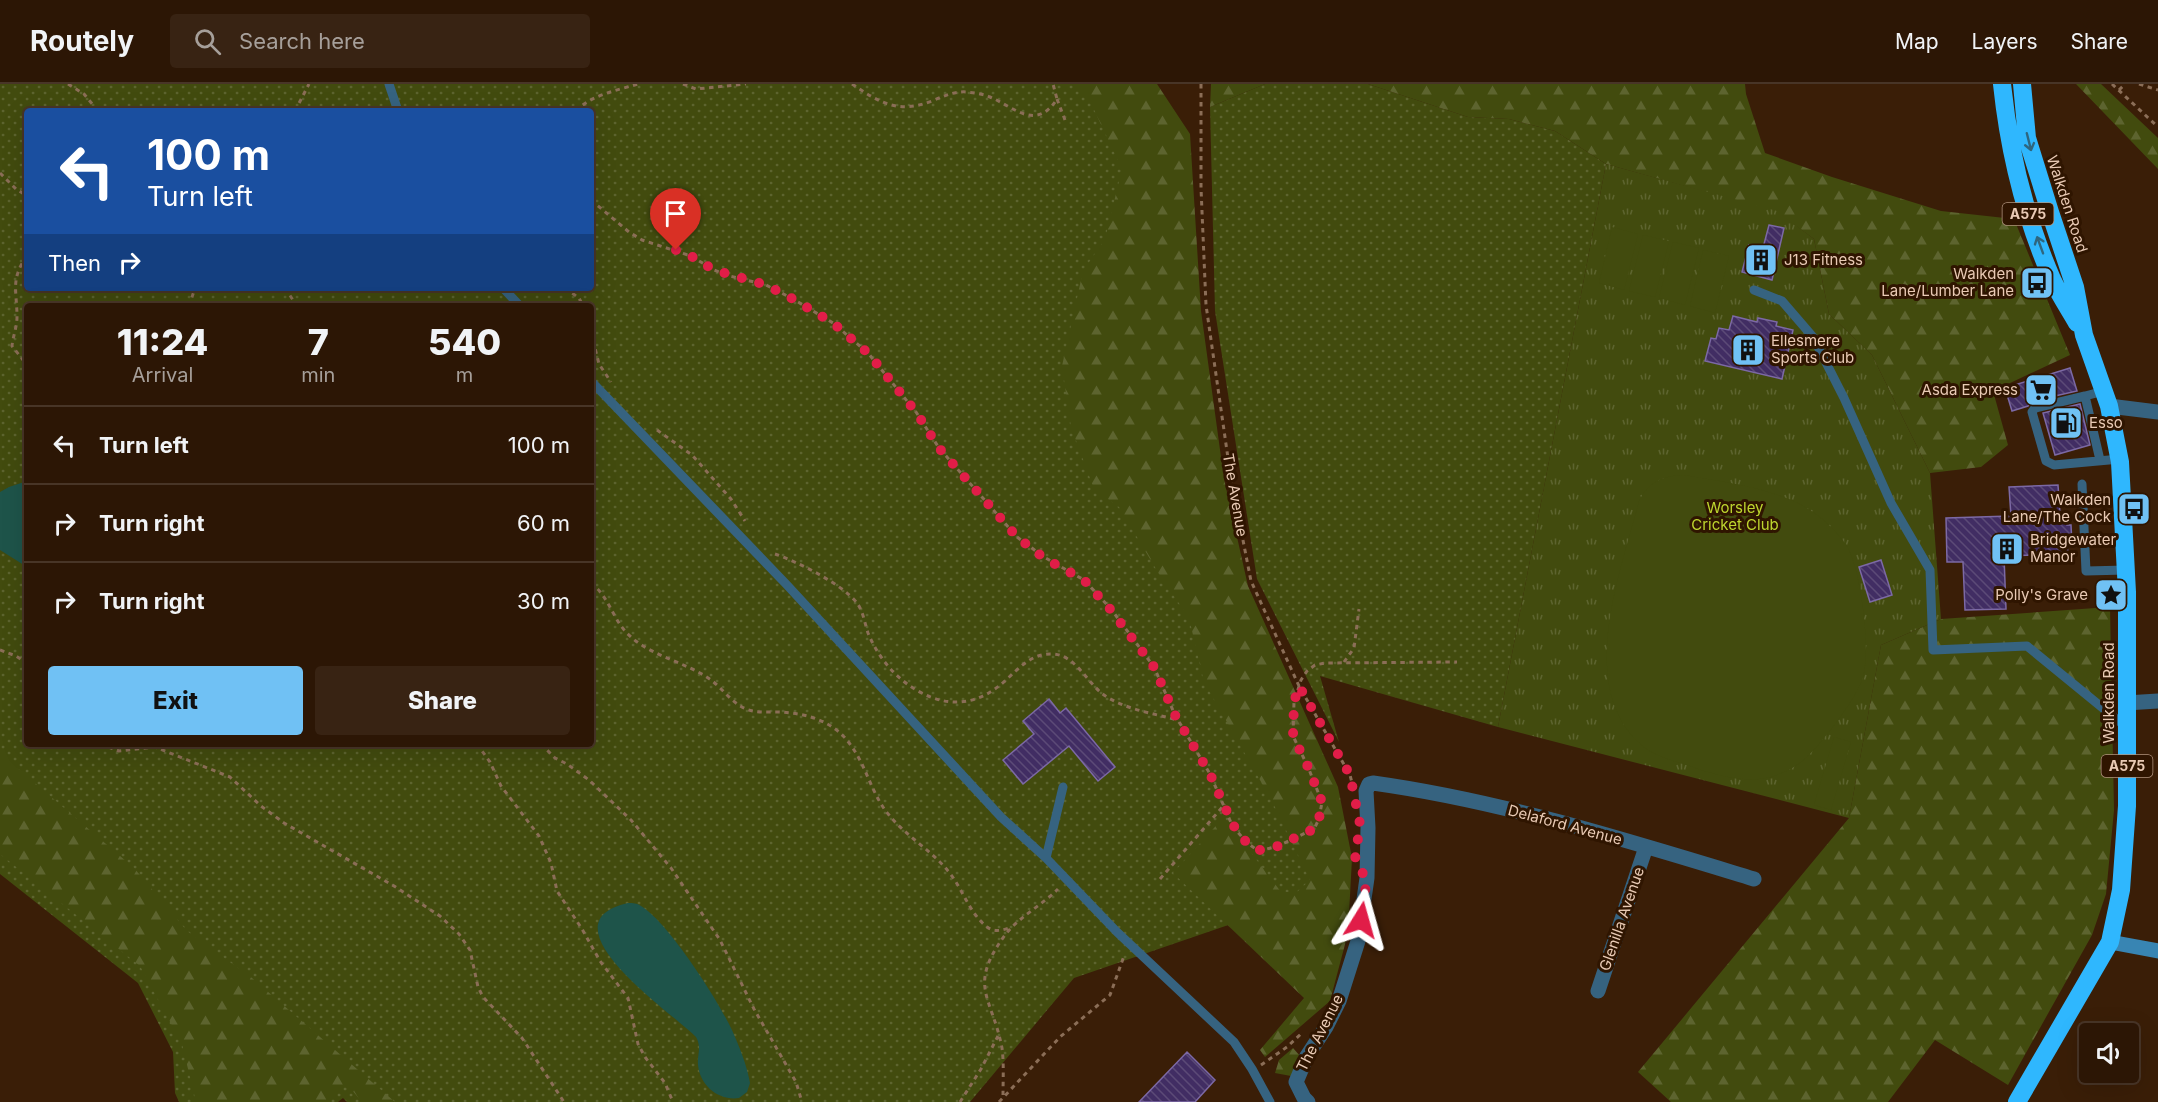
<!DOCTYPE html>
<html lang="en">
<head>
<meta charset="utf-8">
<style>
  :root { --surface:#2c1605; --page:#382313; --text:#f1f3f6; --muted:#a69f9a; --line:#483527; --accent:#70c1f4 }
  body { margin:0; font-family:Inter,sans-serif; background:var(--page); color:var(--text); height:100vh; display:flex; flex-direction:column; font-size:22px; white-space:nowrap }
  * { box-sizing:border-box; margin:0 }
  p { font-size:20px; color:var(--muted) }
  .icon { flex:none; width:33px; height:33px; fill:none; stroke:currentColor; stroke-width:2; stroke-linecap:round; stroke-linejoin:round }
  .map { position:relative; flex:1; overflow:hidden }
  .drawer { position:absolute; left:24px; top:219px; width:570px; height:444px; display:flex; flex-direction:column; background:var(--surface); border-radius:6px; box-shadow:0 6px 24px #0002,0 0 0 2px var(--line) }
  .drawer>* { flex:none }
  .banner { position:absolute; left:24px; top:24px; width:570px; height:183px; border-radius:6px; box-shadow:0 6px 24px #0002,0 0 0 2px var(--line); background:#1a4fa0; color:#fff; overflow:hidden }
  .buttons { position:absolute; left:2079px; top:939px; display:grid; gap:12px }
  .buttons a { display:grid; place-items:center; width:60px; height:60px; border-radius:6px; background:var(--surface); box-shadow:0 6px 24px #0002,0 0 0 2px var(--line); font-size:30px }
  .pin { position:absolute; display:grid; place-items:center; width:51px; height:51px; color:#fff; margin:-62px -26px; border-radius:50% 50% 50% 0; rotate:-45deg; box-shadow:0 0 6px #0007 }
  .pin .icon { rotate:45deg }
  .me { position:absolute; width:66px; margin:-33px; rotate:8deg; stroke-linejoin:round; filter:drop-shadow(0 0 4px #0008) }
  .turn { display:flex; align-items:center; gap:21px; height:126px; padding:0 24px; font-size:27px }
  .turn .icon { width:78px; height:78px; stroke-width:2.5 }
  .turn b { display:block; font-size:42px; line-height:51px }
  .then { display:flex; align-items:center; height:57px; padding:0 24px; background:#0003; gap:12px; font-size:22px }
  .eta { display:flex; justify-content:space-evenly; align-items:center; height:102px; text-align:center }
  .eta b { font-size:36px; font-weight:800; line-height:42px }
  .button { display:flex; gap:12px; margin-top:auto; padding:12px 24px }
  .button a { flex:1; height:69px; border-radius:6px; background:var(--accent); color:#111; font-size:24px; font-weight:800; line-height:69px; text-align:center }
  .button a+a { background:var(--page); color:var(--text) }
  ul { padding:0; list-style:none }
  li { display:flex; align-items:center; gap:18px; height:78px; padding:0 24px; border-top:2px solid var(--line) }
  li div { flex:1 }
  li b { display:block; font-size:22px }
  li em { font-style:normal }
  header { display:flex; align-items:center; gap:36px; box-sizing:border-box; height:84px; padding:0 30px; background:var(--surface); border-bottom:2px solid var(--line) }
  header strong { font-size:28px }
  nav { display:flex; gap:33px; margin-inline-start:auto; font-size:21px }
  .search { width:420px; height:54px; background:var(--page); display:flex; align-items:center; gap:15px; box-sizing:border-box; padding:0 21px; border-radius:6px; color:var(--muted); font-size:22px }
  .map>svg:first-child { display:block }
  .grass { fill:url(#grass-dots); fill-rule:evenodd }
  .forest { fill:url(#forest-firs) }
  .park { fill:url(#park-tufts) }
  .pitch { fill:#424b0e }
  .water { fill:#1e544a }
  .building { fill:url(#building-back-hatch); stroke:#7c69a5; stroke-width:1.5 }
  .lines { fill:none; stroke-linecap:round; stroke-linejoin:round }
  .path { stroke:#8b6e57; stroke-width:3; stroke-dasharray:4.5 4.5; stroke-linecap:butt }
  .lane { stroke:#366380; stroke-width:9 }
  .street { stroke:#366380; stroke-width:15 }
  .secondary { stroke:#3885b3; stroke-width:15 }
  .highway { stroke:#2fb7fe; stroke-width:18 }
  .oneway { stroke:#2f667f }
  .route { stroke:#e11d48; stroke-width:10; stroke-dasharray:0 18 }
  .labels { text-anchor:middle; stroke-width:6; stroke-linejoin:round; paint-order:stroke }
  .shield { fill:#2f1500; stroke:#b1947e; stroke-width:1.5 }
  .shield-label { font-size:14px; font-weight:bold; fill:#e9cab4 }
  .street-label { font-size:15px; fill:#e9cab4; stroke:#2f1500 }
  .poi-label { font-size:15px; fill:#e9cab4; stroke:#2f1500; text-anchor:start }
  .park-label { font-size:15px; fill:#bed62e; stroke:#2f1500 }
</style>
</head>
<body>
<header>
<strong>Routely</strong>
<div class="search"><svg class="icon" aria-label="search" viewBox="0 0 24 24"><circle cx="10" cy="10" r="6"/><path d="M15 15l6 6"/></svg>Search here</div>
<nav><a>Map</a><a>Layers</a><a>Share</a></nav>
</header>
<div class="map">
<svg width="2158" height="1018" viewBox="0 0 2158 1018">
  <defs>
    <pattern id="grass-dots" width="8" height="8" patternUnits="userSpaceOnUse" patternTransform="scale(1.5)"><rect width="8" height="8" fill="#424b0e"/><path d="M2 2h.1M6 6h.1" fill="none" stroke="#5d642f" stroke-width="1.8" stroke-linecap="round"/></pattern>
    <pattern id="forest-firs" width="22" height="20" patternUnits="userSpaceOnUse" patternTransform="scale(1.5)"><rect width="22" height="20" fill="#424b0e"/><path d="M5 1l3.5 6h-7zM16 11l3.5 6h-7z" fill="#5d642f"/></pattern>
    <pattern id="park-tufts" width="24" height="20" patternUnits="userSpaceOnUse" patternTransform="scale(1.5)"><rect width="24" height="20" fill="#424b0e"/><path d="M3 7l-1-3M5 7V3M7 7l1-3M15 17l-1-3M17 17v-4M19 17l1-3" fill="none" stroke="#5d642f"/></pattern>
    <pattern id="building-back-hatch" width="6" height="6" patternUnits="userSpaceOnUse" patternTransform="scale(1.5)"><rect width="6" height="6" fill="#412d63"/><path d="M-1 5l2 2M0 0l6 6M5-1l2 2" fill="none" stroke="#5c4a77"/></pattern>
  </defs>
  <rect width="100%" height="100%" fill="#3a1e07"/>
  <!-- grass -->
  <path class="grass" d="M 0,0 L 1157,0 L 1185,322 L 1319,810 L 1074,894 L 970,1018 L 347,1018 L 343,1014 L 338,1018 L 179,1018 L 175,1009 L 173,968 L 138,899 L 0,790 ZM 27,27 L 591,27 L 591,204 L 27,204 ZM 27,222 L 591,222 L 591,660 L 27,660 Z
    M 1265,0 L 1368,0 L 1468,33 L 1509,35 L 1555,47 L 1606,80 L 1498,643 L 1320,592 L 1339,658 L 1257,495 L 1215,227 L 1210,23 Z"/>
  <!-- forest -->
  <path class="forest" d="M 1078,0 L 1157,0 L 1190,50 L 1201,227 L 1224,395 L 1248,502 L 1338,703 L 1352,774 L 1348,849 L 1330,917 L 1265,973 L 1260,966 L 1304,914 L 1173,789 L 1224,733 L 1281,808 L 1297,808 L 1310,796 L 1272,717 L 1204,598 L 1189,534 L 1159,490 L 1119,423 L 1094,405 L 1071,343 L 1062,282 L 1083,187 L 1105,155 L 1122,85 L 1089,15 Z
    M 1211,0 L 1265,0 L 1210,23 Z
    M 1368,0 L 1745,0 L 1746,10 L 1765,69 L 1832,93 L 1941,127 L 2014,135 L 2070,271 L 1993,307 L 2008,361 L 1981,383 L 1930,389 L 1872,271 L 1829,230 L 1814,155 L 1777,128 L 1606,80 L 1555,47 L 1509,35 L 1468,33 Z
    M 2076,0 L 2101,0 L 2158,54 L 2158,85 Z
    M 2110,523 L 2114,726 L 2106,810 L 2092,851 L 2008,1001 L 1935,956 L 1888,1018 L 1671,1018 L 1638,988 L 1849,734 L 1881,561 L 1941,535 Z
    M 0,669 L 134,784 L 187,847 L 252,894 L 395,1018 L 362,1018 L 346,999 L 325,1018 L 196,1018 L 182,960 L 140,882 L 0,770 Z
    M 1293,964 L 1300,972 L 1291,992 L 1275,989 L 1279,976 Z"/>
  <!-- park -->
  <path class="park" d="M 1606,80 L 1777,127 L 1814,155 L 1829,230 L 1872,271 L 1930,389 L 1941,535 L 1881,561 L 1849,734 L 1498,643 Z"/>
  <!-- pitch -->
  <path class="pitch" d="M 1612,143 L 1638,150 L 1624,206 L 1599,199 Z
    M 1643,151 L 1669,157 L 1655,213 L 1629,207 Z
    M 1673,158 L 1699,164 L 1685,221 L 1659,214 Z
    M 1703,166 L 1729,172 L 1715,229 L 1690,222 Z
    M 1684,391 C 1733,400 1794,405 1831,443 C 1837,449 1844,457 1848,464 C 1861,489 1871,565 1863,593 C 1858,613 1822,659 1806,674 C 1796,683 1784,689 1771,693 C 1745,700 1711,690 1687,681 C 1670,676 1651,671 1638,658 C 1577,599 1621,487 1639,417 C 1649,397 1663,392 1684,391 Z
    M 1834,653 L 1851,658 L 1831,726 L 1814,721 Z"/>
  <!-- water -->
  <path class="water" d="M 27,397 L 27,483 L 0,466 L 0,408 L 9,403 Z
    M 628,819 C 633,819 637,819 641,822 C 668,838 718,916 732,946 C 739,962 747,981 750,999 L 747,1008 L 739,1014 C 719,1017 700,1002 698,981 C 697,970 702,964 696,953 C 675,931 538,839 628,819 Z"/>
  <!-- building -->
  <path class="building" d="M 1769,141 L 1784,144 L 1772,196 L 1742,188 L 1749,161 L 1763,164 Z
    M 1733,232 L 1757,238 L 1758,234 L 1777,238 L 1776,242 L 1793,246 L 1782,295 L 1705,277 L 1711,254 L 1716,255 L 1719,244 L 1729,246 Z
    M 2070,284 L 2077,307 L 2033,317 L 2028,322 L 2012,327 L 2005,304 Z
    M 2080,320 L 2090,361 L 2055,371 L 2043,329 Z
    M 2058,401 L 2060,430 L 2067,429 L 2067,441 L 2071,441 L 2072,461 L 2067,461 L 2068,470 L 2004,472 L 2006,525 L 1965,526 L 1963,478 L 1947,478 L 1946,434 L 2011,432 L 2009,403 Z
    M 1881,476 L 1892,511 L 1870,518 L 1859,483 Z
    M 1049,615 L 1060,629 L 1066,624 L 1115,683 L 1098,697 L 1069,662 L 1023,700 L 1003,676 L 1034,650 L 1023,637 Z
    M 1187,968 L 1215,996 L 1195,1018 L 1139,1018 Z"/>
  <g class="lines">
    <!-- path -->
    <path class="path" d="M 68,0 L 84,10 L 98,27
      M 683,0 L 696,5 L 746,0
      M 852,0 C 880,19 898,30 932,17 C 944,12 954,7 967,8 C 975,9 983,10 990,13 C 1014,23 1036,48 1057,15 L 1053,0
      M 1201,0 L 1201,104 L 1206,221 L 1231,395 L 1251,497 L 1299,602 L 1350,691 L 1352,699
      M 2112,0 L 2158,43
      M 2139,0 L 2158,6
      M 2119,6 L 2125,0
      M 1057,15 L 1065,36
      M 295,27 L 309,0
      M 576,27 C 591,11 618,6 638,0
      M 0,89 L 16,105 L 27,112
      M 591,116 L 629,148 L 642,156 L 691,172 L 714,186 L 726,191 L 766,201 L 793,215 L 833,239 L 868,269 L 916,328 L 939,364 L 1017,453 L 1044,473 L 1084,496 L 1111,525 L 1154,583 L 1175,631 L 1210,690 L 1232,741 L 1246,758 L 1257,766 L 1263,766 L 1278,762 L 1314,745 L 1319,735 L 1322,718 L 1308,683 L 1293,652 L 1294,618 L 1301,596 L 1307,587 L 1315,581 L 1325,579 L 1457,578
      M 27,172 C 10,195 17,207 17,233 C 17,243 13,252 12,262 L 27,281
      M 285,204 L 297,222
      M 565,204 L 579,214 L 583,222
      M 189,222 L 195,204
      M 591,248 L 599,280 L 611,298
      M 657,346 L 692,371 L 731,415 L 745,437
      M 775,470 C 798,478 842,500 857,519 C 863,527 865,540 868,549 C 878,573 895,594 918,607 C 950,625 979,621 1006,596 C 1019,584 1032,569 1052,570 C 1075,570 1087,599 1104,611 C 1126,626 1153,629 1177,636
      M 591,499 C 608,512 612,532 625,547 C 647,572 685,577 711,596 C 723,605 732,619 746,625 C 756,629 767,628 778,628 C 807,629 835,637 852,663 C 867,684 872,711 889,731 C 906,752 931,766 948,787 C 962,803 969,829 987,843 C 995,849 1003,846 1012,843
      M 0,566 L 16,572 L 27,579
      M 1344,578 L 1354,564 L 1359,525
      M 100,660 L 119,667 L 155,663 L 230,693 L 261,722 L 284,739 L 394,802 L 440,832 L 459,850 L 470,866 L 478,903 L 483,913 L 522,954 L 564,1018
      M 477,660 L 490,678 L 501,702 L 539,752 L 551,779 L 557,807 L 582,845 L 600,877 L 628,914 L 638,960 L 645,973 L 665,999 L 673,1018
      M 541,660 L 555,674 L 567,680 L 589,696 L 631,736 L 671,784 L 720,856 L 754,925 L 796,998 L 802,1018
      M 1160,795 L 1225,720
      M 1261,981 L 1287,963 L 1303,948
      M 1003,1011 C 1003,996 1004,979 1002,964 C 992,912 967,903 1005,851 C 1019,833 1042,821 1058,805
      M 960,1018 L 981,985 L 998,952
      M 999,1018 L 1060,953 L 1110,911 L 1124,872"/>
    <!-- lane -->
    <path class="lane" d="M 389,0 L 398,27
      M 503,204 L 520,222
      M 1754,206 L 1782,217 L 1813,253 L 1844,314 L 1891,419 L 1930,486 L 1933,566 L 2027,562 L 2126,643
      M 591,297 L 787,501 L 1001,733 L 1046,774
      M 2085,312 L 2035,324 L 2032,328 L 2046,377 L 2054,381 L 2120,375
      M 2100,376 L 2085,312 L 2104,307
      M 2082,400 L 2086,487 L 2126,486
      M 1063,703 L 1046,774 L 1117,848 L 1234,958 L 1252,985 L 1270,1018"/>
    <!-- street -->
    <path class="street" d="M 2109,322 L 2158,328
      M 2126,619 L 2158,617
      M 1598,907 L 1646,763
      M 1308,1018 L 1304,1014 L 1296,998 L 1307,972 L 1326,943 L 1339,917 L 1358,857 L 1367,794 L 1368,744 L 1366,707 L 1369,700 L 1373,699 C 1502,717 1629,757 1754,795"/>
    <!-- secondary -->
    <path class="secondary" d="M 2110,858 L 2158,867"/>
    <!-- highway -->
    <path class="highway" d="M 2002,0 C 2009,67 2025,133 2052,195 C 2059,210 2069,225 2077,239
      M 2017,1018 L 2110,858 L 2121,806 L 2127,722 L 2127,508 L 2120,378 L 2109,322 L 2084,251 L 2075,203 L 2050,128 L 2027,54 L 2022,0"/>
  </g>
  <!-- one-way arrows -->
  <defs><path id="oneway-shaft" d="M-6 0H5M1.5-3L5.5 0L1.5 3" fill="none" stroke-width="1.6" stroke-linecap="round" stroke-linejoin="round" transform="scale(1.5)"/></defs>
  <g class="oneway">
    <use href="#oneway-shaft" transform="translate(2029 58) rotate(76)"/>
    <use href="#oneway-shaft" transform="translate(2040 161) rotate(-110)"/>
  </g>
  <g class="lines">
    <!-- route -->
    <path class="route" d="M 676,166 L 691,172 L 714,186 L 766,201 L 793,215 L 833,239 L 868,269 L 916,328 L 939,364 L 1017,453 L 1044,474 L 1084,496 L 1110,525 L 1154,583 L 1175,631 L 1210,690 L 1233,741 L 1246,758 L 1257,766 L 1263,766 L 1278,762 L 1314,745 L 1319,735 L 1322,718 L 1308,683 L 1293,652 L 1294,618 L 1299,602 L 1350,691 L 1360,740 L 1355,776 L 1359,785 L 1367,794 L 1361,836"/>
  </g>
  <!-- icons -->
  <defs>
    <g id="building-square" transform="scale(1.725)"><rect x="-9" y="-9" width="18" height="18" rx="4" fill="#70c1f4" stroke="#2f1500"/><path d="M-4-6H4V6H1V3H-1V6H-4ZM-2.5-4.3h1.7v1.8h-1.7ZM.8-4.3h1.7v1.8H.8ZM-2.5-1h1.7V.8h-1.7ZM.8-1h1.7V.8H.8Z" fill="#111"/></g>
    <g id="bus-square" transform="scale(1.725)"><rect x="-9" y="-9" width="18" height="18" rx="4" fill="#70c1f4" stroke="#2f1500"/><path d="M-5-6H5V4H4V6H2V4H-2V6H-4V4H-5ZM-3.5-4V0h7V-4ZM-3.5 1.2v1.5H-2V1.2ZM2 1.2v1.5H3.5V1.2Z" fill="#111"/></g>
    <g id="supermarket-square" transform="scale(1.725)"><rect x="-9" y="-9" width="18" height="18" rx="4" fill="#70c1f4" stroke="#2f1500"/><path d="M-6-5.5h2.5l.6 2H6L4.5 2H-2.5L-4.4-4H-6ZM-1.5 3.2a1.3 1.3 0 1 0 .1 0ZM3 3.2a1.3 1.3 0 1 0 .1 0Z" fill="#111"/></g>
    <g id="fuel-square" transform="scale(1.725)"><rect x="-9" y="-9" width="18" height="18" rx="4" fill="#70c1f4" stroke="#2f1500"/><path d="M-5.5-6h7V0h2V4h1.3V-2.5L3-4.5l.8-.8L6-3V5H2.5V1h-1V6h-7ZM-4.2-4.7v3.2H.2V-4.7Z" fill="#111"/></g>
    <g id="sight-square" transform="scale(1.725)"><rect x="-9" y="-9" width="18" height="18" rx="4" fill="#70c1f4" stroke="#2f1500"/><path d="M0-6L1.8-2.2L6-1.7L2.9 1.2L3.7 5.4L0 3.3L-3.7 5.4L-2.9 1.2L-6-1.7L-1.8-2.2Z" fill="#111"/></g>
  </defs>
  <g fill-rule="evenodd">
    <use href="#building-square" x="1761" y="176"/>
    <use href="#bus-square" x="2037" y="199"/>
    <use href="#building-square" x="1748" y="266"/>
    <use href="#supermarket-square" x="2041" y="306"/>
    <use href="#fuel-square" x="2066" y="339"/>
    <use href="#bus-square" x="2134" y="425"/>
    <use href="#building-square" x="2007" y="465"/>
    <use href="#sight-square" x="2111" y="511"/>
  </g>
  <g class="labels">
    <!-- shield labels -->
    <g class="shield">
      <rect x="2002.5" y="119" width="51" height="22" rx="4.5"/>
      <rect x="2101.5" y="671" width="51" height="22" rx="4.5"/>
    </g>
    <g class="shield-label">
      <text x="2028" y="135">A575</text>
      <text x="2127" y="687">A575</text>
    </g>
    <!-- street labels -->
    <g class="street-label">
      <text transform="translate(2067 120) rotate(72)" y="5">Walkden Road</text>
      <text transform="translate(1235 411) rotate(80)" y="5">The Avenue</text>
      <text transform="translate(2109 609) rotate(-90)" y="5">Walkden Road</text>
      <text transform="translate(1565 741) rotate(15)" y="5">Delaford Avenue</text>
      <text transform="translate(1622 835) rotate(-71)" y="5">Glenilla Avenue</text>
      <text transform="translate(1320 949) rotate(-63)" y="5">The Avenue</text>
    </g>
    <!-- poi labels -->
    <g class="poi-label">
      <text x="1784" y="181">J13 Fitness</text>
      <text x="2014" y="195" text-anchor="end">Walkden<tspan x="2014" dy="17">Lane/Lumber Lane</tspan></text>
      <text x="1771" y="262">Ellesmere<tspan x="1771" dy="17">Sports Club</tspan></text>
      <text x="2018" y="311" text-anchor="end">Asda Express</text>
      <text x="2089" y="344">Esso</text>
      <text x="2111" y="421" text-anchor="end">Walkden<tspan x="2111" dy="17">Lane/The Cock</tspan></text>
      <text x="2030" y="461">Bridgewater<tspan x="2030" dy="17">Manor</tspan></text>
      <text x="2088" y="516" text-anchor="end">Polly's Grave</text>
    </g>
    <!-- park labels -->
    <g class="park-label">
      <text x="1735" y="429">Worsley<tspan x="1735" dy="17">Cricket Club</tspan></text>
    </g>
  </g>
</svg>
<div class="buttons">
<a><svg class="icon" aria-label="sound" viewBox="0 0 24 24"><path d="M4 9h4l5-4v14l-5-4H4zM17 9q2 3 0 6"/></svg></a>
</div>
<div class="pin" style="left:676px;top:166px;background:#d93025"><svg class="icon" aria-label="arrive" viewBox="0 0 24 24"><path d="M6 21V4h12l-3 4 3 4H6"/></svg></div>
<svg class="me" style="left:1361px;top:836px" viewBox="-20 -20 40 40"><path d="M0-17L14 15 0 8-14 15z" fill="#e11d48" stroke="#fff" stroke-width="4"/></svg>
<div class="banner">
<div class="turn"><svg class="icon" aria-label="left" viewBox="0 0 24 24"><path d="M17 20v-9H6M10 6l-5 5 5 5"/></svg><div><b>100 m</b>Turn left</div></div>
<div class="then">Then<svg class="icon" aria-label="right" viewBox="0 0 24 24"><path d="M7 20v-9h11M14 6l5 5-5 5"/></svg></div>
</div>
<section class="drawer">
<div class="eta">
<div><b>11:24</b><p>Arrival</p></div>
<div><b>7</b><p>min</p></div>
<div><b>540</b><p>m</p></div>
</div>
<ul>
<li><svg class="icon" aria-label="left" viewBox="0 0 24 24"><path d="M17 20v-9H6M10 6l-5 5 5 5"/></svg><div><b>Turn left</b></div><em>100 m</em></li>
<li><svg class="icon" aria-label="right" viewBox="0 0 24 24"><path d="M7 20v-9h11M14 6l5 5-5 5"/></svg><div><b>Turn right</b></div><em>60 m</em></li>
<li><svg class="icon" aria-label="right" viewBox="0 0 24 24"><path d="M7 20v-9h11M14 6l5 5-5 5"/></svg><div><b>Turn right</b></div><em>30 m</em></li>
</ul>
<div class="button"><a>Exit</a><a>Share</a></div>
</section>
</div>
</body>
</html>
